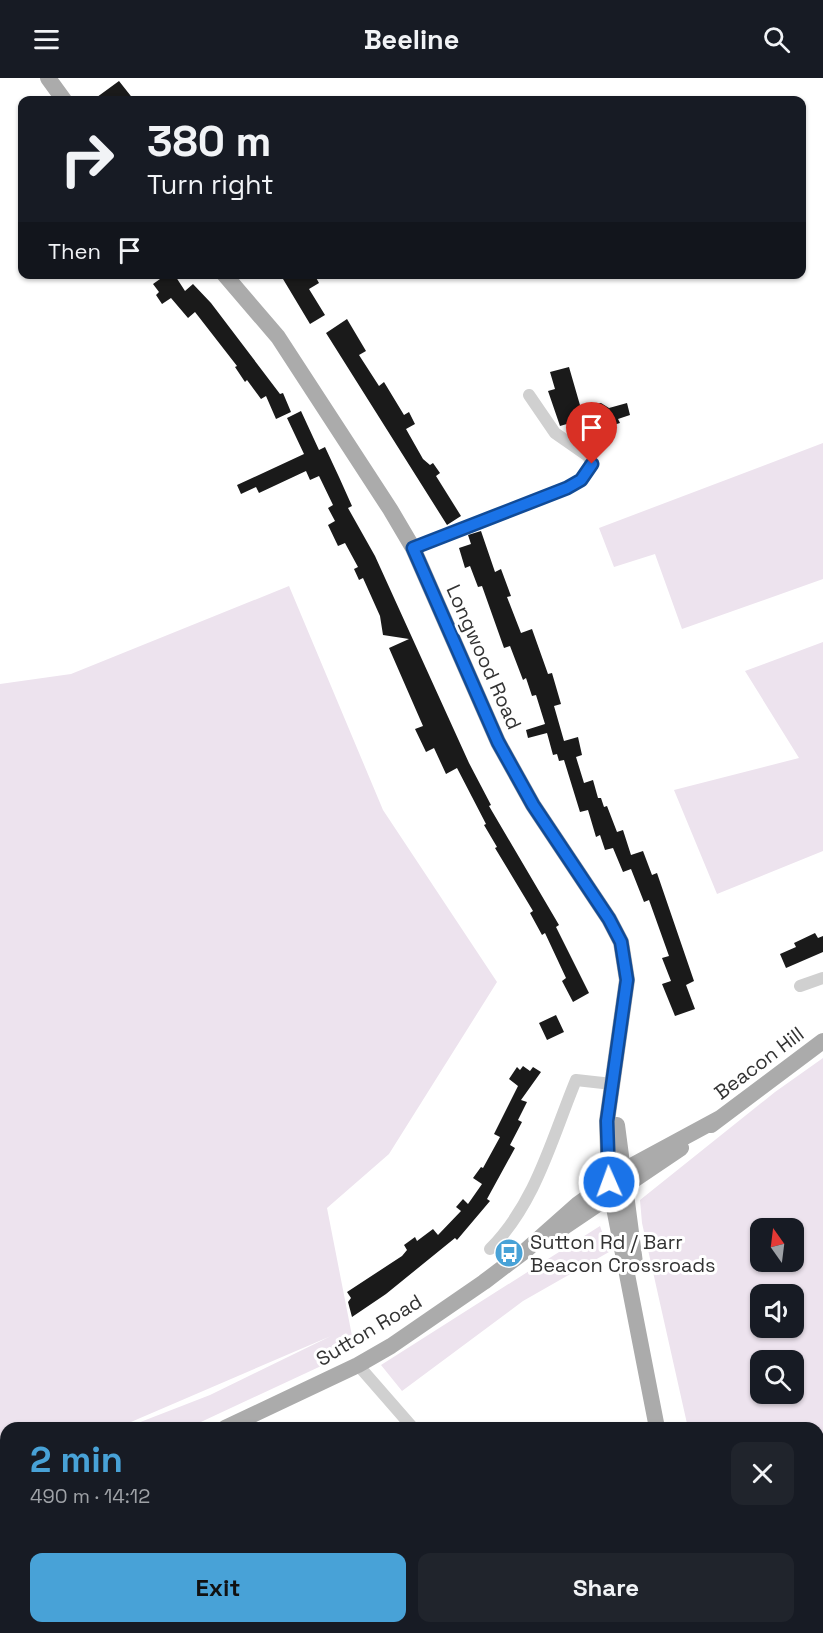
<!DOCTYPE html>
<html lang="en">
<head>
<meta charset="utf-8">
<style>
  :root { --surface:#171b24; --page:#20242c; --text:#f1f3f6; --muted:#9ea1a6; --accent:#48a2d7 }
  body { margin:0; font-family:"Space Grotesk",sans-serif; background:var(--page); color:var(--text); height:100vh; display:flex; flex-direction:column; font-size:22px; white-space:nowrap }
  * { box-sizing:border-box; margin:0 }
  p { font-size:20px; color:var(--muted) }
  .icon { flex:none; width:33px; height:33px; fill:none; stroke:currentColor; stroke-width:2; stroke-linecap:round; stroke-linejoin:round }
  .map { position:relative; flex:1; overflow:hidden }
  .drawer { position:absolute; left:0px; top:1344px; width:824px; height:212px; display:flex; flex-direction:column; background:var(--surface); border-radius:18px 18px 0 0; box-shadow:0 2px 4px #0004 }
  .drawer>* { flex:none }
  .hud { position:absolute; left:18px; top:18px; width:788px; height:183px; border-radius:12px; box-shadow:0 2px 4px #0004; background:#171b24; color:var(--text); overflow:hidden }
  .needle { width:39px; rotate:346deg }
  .fabs { position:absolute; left:750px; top:1140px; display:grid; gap:12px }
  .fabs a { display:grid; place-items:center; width:54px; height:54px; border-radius:12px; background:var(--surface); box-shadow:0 2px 4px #0004; font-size:30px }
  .pin { position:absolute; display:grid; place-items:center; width:51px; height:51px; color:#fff; margin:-62px -26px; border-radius:50% 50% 50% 0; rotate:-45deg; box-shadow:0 0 6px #0007 }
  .pin .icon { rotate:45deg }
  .me { position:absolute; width:66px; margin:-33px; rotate:358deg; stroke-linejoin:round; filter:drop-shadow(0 0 4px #0008) }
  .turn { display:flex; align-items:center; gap:21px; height:126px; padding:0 30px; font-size:27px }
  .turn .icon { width:78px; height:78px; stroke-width:2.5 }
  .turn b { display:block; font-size:42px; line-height:51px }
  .then { display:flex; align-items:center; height:57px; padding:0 30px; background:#0003; gap:12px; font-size:22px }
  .round { display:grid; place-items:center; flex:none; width:63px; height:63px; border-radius:12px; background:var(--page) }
  .summary { display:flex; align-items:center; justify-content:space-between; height:102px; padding:0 30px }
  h1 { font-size:36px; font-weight:700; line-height:45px; color:var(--accent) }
  .button { display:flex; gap:12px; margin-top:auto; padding:12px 30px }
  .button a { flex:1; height:69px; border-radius:12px; background:var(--accent); color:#111; font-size:24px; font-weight:700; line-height:69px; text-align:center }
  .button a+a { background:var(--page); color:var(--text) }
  header { display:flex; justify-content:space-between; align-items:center; height:78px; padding:0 30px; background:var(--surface); font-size:27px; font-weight:700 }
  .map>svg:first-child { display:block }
  .green { fill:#ede3ee; fill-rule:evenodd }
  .building { fill:#1a1a1a }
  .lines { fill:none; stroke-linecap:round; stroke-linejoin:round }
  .minor { stroke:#d0d0d0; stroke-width:12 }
  .major { stroke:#ababab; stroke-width:16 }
  .route-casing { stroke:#114b97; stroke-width:15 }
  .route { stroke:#1a73e8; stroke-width:10 }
  .labels { text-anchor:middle; stroke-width:6; stroke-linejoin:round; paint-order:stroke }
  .street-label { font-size:20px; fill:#333; stroke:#fff }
  .poi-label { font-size:20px; fill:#333; stroke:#fff; text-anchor:start }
</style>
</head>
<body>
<header><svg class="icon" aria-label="menu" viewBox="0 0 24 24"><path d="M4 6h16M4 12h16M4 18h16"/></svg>Beeline<svg class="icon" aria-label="search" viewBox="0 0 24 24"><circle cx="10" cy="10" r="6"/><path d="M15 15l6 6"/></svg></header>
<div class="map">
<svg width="823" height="1555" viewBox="0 0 823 1555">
  <rect width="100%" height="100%" fill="#fff"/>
  <!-- green -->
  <path class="green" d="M 823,365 L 823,501 L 682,551 L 655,476 L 614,489 L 599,450 Z
    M 289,508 L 383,732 L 497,904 L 389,1076 L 327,1130 L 354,1268 L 319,1289 L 188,1350 L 125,1350 L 210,1317 L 331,1258 L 117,1350 L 6,1350 L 6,1427 L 0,1428 L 0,606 L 71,596 Z
    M 823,564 L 823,773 L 717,816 L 674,712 L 799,680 L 745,593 Z
    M 823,980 L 823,1555 L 731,1555 L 730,1550 L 818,1550 L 818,1350 L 688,1350 L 642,1145 L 640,1122 L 775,1014 ZM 760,1150 L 794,1150 L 794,1184 L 760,1184 ZM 760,1216 L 794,1216 L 794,1250 L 760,1250 ZM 760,1282 L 794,1282 L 794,1316 L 760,1316 Z
    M 600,1148 L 609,1174 L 523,1223 L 402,1313 L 381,1287 Z"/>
  <!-- building -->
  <path class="building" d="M 119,3 L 134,22 L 93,22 Z
    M 167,196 L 174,196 L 185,213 L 193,206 L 211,225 L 280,316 L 283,315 L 291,334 L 276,341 L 266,318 L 261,321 L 247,302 L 245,304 L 235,289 L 237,288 L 195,234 L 188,240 L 171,220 L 162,226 L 156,217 L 159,214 L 153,206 Z
    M 280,196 L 314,196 L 319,205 L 309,211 L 325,237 L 310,246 Z
    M 347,241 L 366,273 L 359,277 L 379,308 L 384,304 L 404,337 L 409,334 L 415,346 L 406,351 L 423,381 L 430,387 L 433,385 L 440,395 L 436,398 L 461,438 L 447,447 L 326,255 Z
    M 569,289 L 584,341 L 560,348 L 548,313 L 555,311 L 550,294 Z
    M 601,325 L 609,330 L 627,325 L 630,337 L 618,341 L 620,345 L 591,354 L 586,339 L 595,326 Z
    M 301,333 L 319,372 L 325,369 L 339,399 L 352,428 L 348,430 L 375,478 L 469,685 L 491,727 L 489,728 L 559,847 L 556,849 L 589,915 L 573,924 L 562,903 L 566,900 L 545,855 L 542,857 L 530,835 L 533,833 L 495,770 L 497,769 L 484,747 L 486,746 L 457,690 L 446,696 L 434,670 L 426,674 L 415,651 L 423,648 L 389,570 L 409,561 L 383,557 L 380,538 L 363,500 L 359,502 L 354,491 L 358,489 L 345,465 L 338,468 L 328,447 L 335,443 L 328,430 L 333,427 L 319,398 L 310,402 L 306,393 L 259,415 L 256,409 L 241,416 L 237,407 L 304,376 L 287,340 Z
    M 481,453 L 495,494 L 501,491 L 511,518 L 507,519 L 521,555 L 532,551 L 548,596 L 552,595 L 561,626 L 554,628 L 564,663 L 578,659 L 582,677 L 576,679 L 584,705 L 593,702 L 598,720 L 601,720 L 604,729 L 607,728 L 617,754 L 623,752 L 631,777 L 643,773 L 652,797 L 657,795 L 694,903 L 686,907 L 695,931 L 675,938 L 662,906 L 671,903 L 662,880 L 669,878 L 649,822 L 644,824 L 631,791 L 623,794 L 613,770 L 605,772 L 600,757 L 596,759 L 588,732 L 580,734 L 564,682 L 559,683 L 557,676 L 553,677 L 547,655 L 528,660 L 526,652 L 545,646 L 536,617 L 532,618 L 526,600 L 523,602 L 510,568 L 504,570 L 482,508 L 478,509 L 470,488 L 465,490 L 459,470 L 471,466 L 468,457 Z
    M 815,855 L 818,860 L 823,858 L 823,874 L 786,890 L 780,876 L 796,869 L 794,865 Z
    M 556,937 L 564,954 L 547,962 L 539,945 Z
    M 523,988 L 530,993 L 533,989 L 541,994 L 521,1022 L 527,1024 L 518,1042 L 522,1044 L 510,1067 L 515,1070 L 487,1121 L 490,1123 L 457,1162 L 455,1160 L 386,1216 L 352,1239 L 348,1224 L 351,1220 L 347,1214 L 402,1178 L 407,1172 L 404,1167 L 415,1159 L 417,1163 L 433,1151 L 438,1157 L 461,1133 L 456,1129 L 463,1121 L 468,1126 L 482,1106 L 473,1100 L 481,1089 L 483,1090 L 500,1059 L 494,1056 L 518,1008 L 509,1001 L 517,989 L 520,992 Z"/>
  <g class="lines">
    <!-- minor -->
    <path class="minor" d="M 413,470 L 567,410 L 581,402 L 592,386 L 588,378 L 555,355 L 529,317
      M 800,908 L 823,900
      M 490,1171 C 536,1125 552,1060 576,1002 L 612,1006
      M 358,1287 L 413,1350
      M 818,1445 L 823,1443
      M 539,1550 L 544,1555
      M 735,1550 L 736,1555
      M 576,1555 L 581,1550"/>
    <!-- major -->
    <path class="major" d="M 48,0 L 64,22
      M 224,196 L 278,259 L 390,431 L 413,470 L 498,664 L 533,727 L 609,841 L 621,864 L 627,902 L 607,1043 L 609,1104 L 657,1350
      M 617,1047 L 635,1185
      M 711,1047 L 823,963
      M 558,1153 L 681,1070
      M 225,1350 L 358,1287 L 391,1268 L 484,1204 L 525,1173 L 578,1126 L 633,1087 L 720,1040
      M 0,1440 L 6,1439
      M 695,1550 L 697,1555"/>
  </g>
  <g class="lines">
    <!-- route casing -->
    <g class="route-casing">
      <path id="route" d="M 592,386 L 581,402 L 567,410 L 413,470 L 498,664 L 533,727 L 609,841 L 621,864 L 627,902 L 607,1043 L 609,1104"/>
    </g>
    <!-- route -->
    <use href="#route" class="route"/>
  </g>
  <!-- icons -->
  <defs>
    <g id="bus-disc" transform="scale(1.5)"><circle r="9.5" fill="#48a2d7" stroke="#fff"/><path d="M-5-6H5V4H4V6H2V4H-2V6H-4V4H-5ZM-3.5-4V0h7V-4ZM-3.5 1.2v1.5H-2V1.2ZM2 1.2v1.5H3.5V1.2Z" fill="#fff"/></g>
  </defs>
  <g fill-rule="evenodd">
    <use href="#bus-disc" x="509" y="1175"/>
  </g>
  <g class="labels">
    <!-- street labels -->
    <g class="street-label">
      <text transform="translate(484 579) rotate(66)" y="7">Longwood Road</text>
      <text transform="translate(759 985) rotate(-37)" y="7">Beacon Hill</text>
      <text transform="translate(369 1252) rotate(-31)" y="7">Sutton Road</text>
    </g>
    <!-- poi labels -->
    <g class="poi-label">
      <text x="530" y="1171">Sutton Rd / Barr<tspan x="530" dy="23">Beacon Crossroads</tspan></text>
    </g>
  </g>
</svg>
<div class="fabs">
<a><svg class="needle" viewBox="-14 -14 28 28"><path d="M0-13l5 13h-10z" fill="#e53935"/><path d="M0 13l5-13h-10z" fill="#9ea1a6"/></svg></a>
<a><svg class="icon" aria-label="sound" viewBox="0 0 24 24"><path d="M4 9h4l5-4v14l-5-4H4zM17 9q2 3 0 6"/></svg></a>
<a><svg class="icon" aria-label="search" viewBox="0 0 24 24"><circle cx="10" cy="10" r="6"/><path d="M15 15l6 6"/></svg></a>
</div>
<div class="pin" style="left:592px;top:386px;background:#d93025"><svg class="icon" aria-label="arrive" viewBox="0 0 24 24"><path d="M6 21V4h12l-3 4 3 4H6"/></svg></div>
<svg class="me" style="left:609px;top:1104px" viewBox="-20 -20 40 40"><circle r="17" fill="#1a73e8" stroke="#fff" stroke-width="3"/><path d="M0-11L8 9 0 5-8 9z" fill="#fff"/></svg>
<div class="hud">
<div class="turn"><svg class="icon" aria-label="right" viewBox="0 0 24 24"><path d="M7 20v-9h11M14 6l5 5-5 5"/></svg><div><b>380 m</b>Turn right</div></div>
<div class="then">Then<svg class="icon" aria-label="arrive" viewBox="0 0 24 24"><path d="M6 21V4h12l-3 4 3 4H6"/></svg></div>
</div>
<section class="drawer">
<div class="summary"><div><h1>2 min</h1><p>490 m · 14:12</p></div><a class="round"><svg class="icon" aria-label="close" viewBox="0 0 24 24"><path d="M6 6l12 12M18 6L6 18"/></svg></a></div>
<div class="button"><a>Exit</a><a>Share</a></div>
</section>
</div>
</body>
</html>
